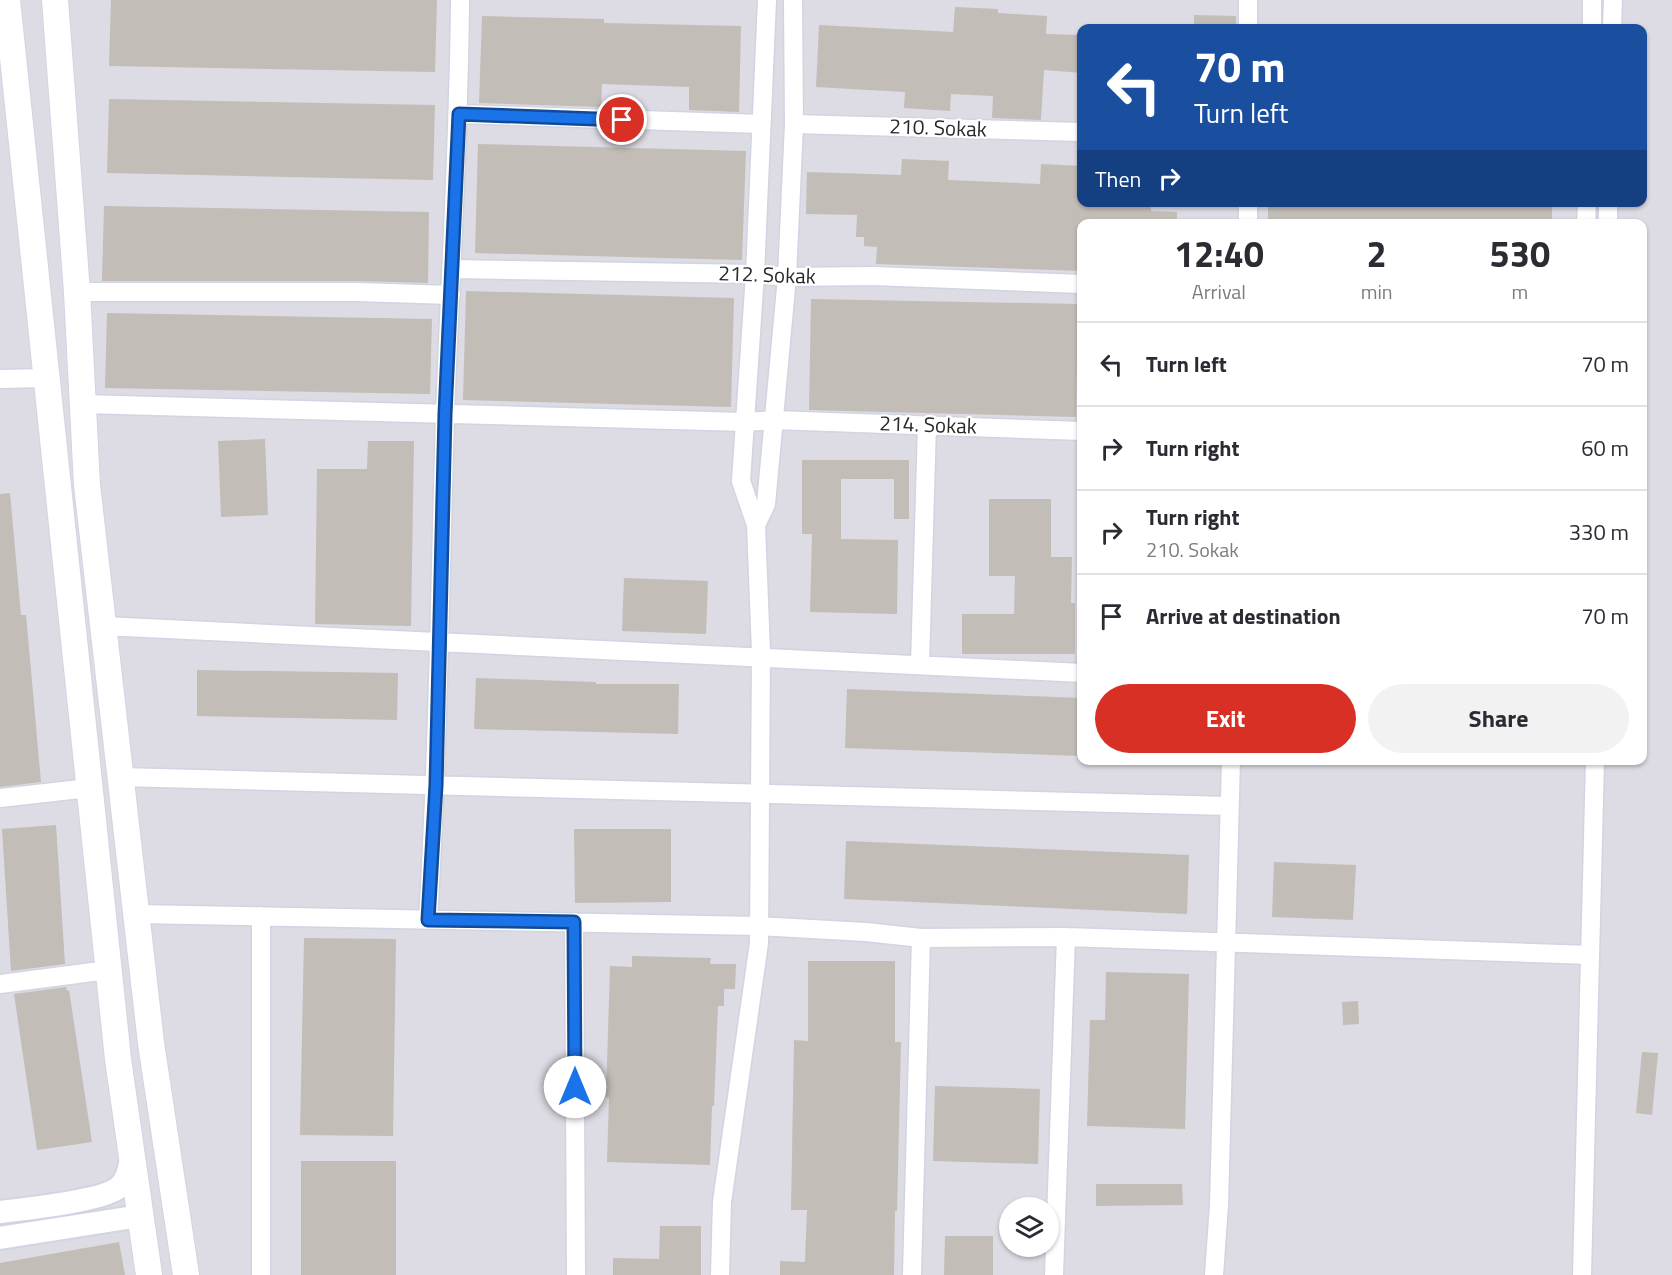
<!DOCTYPE html>
<html lang="en">
<head>
<meta charset="utf-8">
<style>
  :root { --surface:#fff; --page:#f2f2f3; --text:#2b2b33; --muted:#7c7c81; --line:#e1e1e2; --accent:#d93025 }
  body { margin:0; font-family:"Titillium Web",sans-serif; background:var(--page); color:var(--text); height:100vh; display:flex; flex-direction:column; font-size:22px; white-space:nowrap }
  * { box-sizing:border-box; margin:0 }
  p { font-size:20px; color:var(--muted) }
  .icon { flex:none; width:33px; height:33px; fill:none; stroke:currentColor; stroke-width:2; stroke-linecap:round; stroke-linejoin:round }
  .map { position:relative; flex:1; overflow:hidden }
  .sheet { position:absolute; left:1077px; top:219px; width:570px; height:546px; display:flex; flex-direction:column; background:var(--surface); border-radius:12px; box-shadow:0 2px 4px #0004 }
  .sheet>* { flex:none }
  .guide { position:absolute; left:1077px; top:24px; width:570px; height:183px; border-radius:12px; box-shadow:0 2px 4px #0004; background:#1a4fa0; color:#fff; overflow:hidden }
  .buttons { position:absolute; left:999px; top:1197px; display:grid; gap:12px }
  .buttons a { display:grid; place-items:center; width:60px; height:60px; border-radius:50%; background:var(--surface); box-shadow:0 2px 4px #0004; font-size:30px }
  .pin { position:absolute; display:grid; place-items:center; width:51px; height:51px; color:#fff; margin:-26px; border:3px solid #fff; border-radius:50%; box-shadow:0 2px 6px #0007 }
  .me { position:absolute; width:66px; margin:-33px; rotate:0deg; stroke-linejoin:round; filter:drop-shadow(0 0 4px #0008) }
  .turn { display:flex; align-items:center; gap:21px; height:126px; padding:0 18px; font-size:27px }
  .turn .icon { width:78px; height:78px; stroke-width:2.5 }
  .turn b { display:block; font-size:42px; line-height:51px }
  .then { display:flex; align-items:center; height:57px; padding:0 18px; background:#0003; gap:12px; font-size:22px }
  .eta { display:flex; justify-content:space-evenly; align-items:center; height:102px; text-align:center }
  .eta b { font-size:36px; font-weight:700; line-height:42px }
  .primary-button { display:flex; gap:12px; margin-top:auto; padding:12px 18px }
  .primary-button a { flex:1; height:69px; border-radius:36px; background:var(--accent); color:#fff; font-size:24px; font-weight:700; line-height:69px; text-align:center }
  .primary-button a+a { background:var(--page); color:var(--text) }
  ul { padding:0; list-style:none }
  li { display:flex; align-items:center; gap:18px; height:84px; padding:0 18px; border-top:2px solid var(--line) }
  li div { flex:1 }
  li b { display:block; font-size:22px }
  li em { font-style:normal }
  .map>svg:first-child { display:block }
  .industrial { fill:#dddbe3; fill-rule:evenodd }
  .building { fill:#c3bdb7 }
  .lines { fill:none; stroke-linecap:round; stroke-linejoin:round }
  .minor-casing { stroke:#d0d5e1; stroke-width:21 }
  .tertiary-casing { stroke:#d0d5e1; stroke-width:26 }
  .secondary-casing { stroke:#d0d5e1; stroke-width:28 }
  .minor { stroke:#fff; stroke-width:18 }
  .tertiary { stroke:#fff; stroke-width:22 }
  .secondary { stroke:#fff; stroke-width:26 }
  .route-casing { stroke:#114b97; stroke-width:15 }
  .route { stroke:#1a73e8; stroke-width:10 }
  .labels { text-anchor:middle; stroke-width:4.5; stroke-linejoin:round; paint-order:stroke }
  .street-label { font-size:21px; fill:#292929; stroke:#fff }
</style>
</head>
<body>
<div class="map">
<svg width="1672" height="1275" viewBox="0 0 1672 1275">
  <rect width="100%" height="100%" fill="#eae2db"/>
  <!-- industrial -->
  <path class="industrial" d="M 0,0 L 1672,0 L 1672,1275 L 0,1275 ZM 1082,28 L 1642,28 L 1642,202 L 1082,202 ZM 1082,224 L 1642,224 L 1642,760 L 1082,760 ZM 1010,1208 L 1048,1208 L 1048,1246 L 1010,1246 Z"/>
  <!-- building -->
  <path class="building" d="M 111,0 L 437,0 L 435,72 L 109,66 Z
    M 955,7 L 998,9 L 998,13 L 1047,16 L 1046,34 L 1082,35 L 1082,73 L 1044,70 L 1041,120 L 992,118 L 993,96 L 951,94 L 950,111 L 904,108 L 905,92 L 816,87 L 819,25 L 953,32 Z
    M 1194,15 L 1236,16 L 1236,28 L 1194,28 Z
    M 482,16 L 604,19 L 604,23 L 741,26 L 739,112 L 689,110 L 689,87 L 602,84 L 601,107 L 479,103 Z
    M 109,99 L 435,105 L 433,180 L 107,173 Z
    M 478,144 L 746,151 L 742,260 L 475,253 Z
    M 902,159 L 949,161 L 948,180 L 1040,184 L 1041,164 L 1082,166 L 1082,202 L 1151,202 L 1151,211 L 1177,212 L 1177,224 L 1082,224 L 1082,271 L 876,264 L 877,247 L 864,246 L 864,237 L 856,237 L 857,215 L 806,214 L 807,172 L 901,175 Z
    M 1268,202 L 1552,202 L 1552,224 L 1268,224 Z
    M 104,206 L 429,212 L 428,283 L 357,281 L 102,281 Z
    M 466,291 L 734,298 L 731,407 L 463,400 Z
    M 811,299 L 1078,304 L 1076,417 L 809,410 Z
    M 107,313 L 432,319 L 430,394 L 105,388 Z
    M 265,439 L 268,515 L 221,517 L 218,441 Z
    M 368,441 L 414,441 L 411,626 L 315,624 L 317,469 L 367,469 Z
    M 802,460 L 909,460 L 909,519 L 894,519 L 894,479 L 841,479 L 841,539 L 898,540 L 897,614 L 810,612 L 812,534 L 802,534 Z
    M 10,493 L 21,615 L 26,615 L 41,782 L 0,787 L 0,494 Z
    M 989,499 L 1051,499 L 1051,557 L 1072,557 L 1071,603 L 1075,603 L 1075,654 L 962,654 L 962,614 L 1014,614 L 1015,576 L 989,576 Z
    M 624,578 L 708,581 L 706,634 L 622,631 Z
    M 197,670 L 398,673 L 397,720 L 197,716 Z
    M 476,678 L 596,682 L 596,684 L 679,684 L 678,734 L 474,729 Z
    M 847,689 L 1082,698 L 1082,756 L 845,748 Z
    M 56,825 L 65,964 L 11,971 L 2,829 Z
    M 574,829 L 671,829 L 671,902 L 575,903 Z
    M 846,841 L 1189,855 L 1187,914 L 844,899 Z
    M 1274,862 L 1356,865 L 1353,920 L 1272,917 Z
    M 304,938 L 396,939 L 393,1136 L 300,1135 Z
    M 632,956 L 711,958 L 710,964 L 736,964 L 735,989 L 724,989 L 724,1006 L 718,1006 L 714,1106 L 712,1106 L 710,1165 L 607,1162 L 609,1098 L 606,1097 L 610,966 L 632,967 Z
    M 808,961 L 895,961 L 895,1042 L 901,1042 L 897,1211 L 895,1211 L 894,1275 L 780,1275 L 780,1261 L 805,1262 L 807,1210 L 791,1210 L 794,1040 L 808,1041 Z
    M 1106,972 L 1189,974 L 1185,1129 L 1087,1126 L 1090,1020 L 1105,1020 Z
    M 66,987 L 67,991 L 69,990 L 92,1142 L 37,1150 L 14,994 Z
    M 1358,1001 L 1359,1024 L 1343,1025 L 1342,1002 Z
    M 1642,1052 L 1658,1053 L 1652,1115 L 1636,1113 Z
    M 935,1086 L 1040,1089 L 1038,1164 L 933,1161 Z
    M 301,1161 L 396,1161 L 396,1275 L 301,1275 Z
    M 1096,1184 L 1182,1184 L 1183,1205 L 1096,1206 Z
    M 660,1226 L 701,1226 L 701,1275 L 613,1275 L 613,1258 L 659,1259 Z
    M 945,1236 L 993,1236 L 993,1275 L 944,1275 Z
    M 119,1242 L 125,1275 L 0,1275 L 0,1263 Z"/>
  <g class="lines">
    <!-- minor casing -->
    <g class="minor-casing">
      <path id="minor" d="M 1248,0 L 1248,28
        M 1592,28 L 1592,0
        M 1612,28 L 1613,0
        M 459,114 L 761,124
        M 794,124 L 1082,132
        M 1248,224 L 1248,202
        M 1586,224 L 1587,202
        M 1608,224 L 1608,202
        M 452,269 L 755,274 L 787,277 L 873,276 L 1082,284
        M 77,292 L 357,292 L 451,295
        M 0,379 L 46,378
        M 83,404 L 745,422 L 774,420 L 1082,431
        M 756,525 L 766,504 L 787,277 L 794,124 L 793,0
        M 103,626 L 1082,673
        M 920,665 L 927,425
        M 120,777 L 1229,806
        M 0,798 L 89,788
        M 136,914 L 758,926 L 866,932 L 921,938 L 1066,937 L 1590,955
        M 428,920 C 438,752 440,584 445,416 C 450,277 459,139 460,0
        M 574,922 L 576,1275
        M 0,984 L 108,970
        M 261,1275 L 261,916
        M 720,1275 L 722,1202 L 759,943 L 761,652 L 756,525 L 741,481 L 755,274 L 767,0
        M 912,1275 L 921,938
        M 1054,1275 L 1066,937
        M 1214,1275 L 1219,1205 L 1231,760
        M 1582,1275 L 1595,760"/>
    </g>
    <!-- tertiary casing -->
    <g class="tertiary-casing">
      <path id="tertiary" d="M 0,1212 C 25,1209 101,1201 118,1188 C 128,1180 129,1167 132,1155
        M 0,1238 L 140,1216"/>
    </g>
    <!-- secondary casing -->
    <g class="secondary-casing">
      <path id="secondary" d="M 7,0 L 118,1059 L 149,1275
        M 55,0 L 77,292 L 87,485 L 151,1043 L 186,1275"/>
    </g>
    <!-- minor -->
    <use href="#minor" class="minor"/>
    <!-- tertiary -->
    <use href="#tertiary" class="tertiary"/>
    <!-- secondary -->
    <use href="#secondary" class="secondary"/>
  </g>
  <g class="lines">
    <!-- route casing -->
    <g class="route-casing">
      <path id="route" d="M 575,1087 L 574,922 L 428,920 L 436,785 L 445,414 L 459,114 L 622,120"/>
    </g>
    <!-- route -->
    <use href="#route" class="route"/>
  </g>
  <g class="labels">
    <!-- street labels -->
    <g class="street-label">
      <text transform="translate(938 128) rotate(2)" y="7">210. Sokak</text>
      <text transform="translate(767 275) rotate(2)" y="7">212. Sokak</text>
      <text transform="translate(928 425) rotate(2)" y="7">214. Sokak</text>
    </g>
  </g>
</svg>
<div class="buttons">
<a><svg class="icon" aria-label="layers" viewBox="0 0 24 24"><path d="M12 4l9 5-9 5-9-5zM3 14l9 5 9-5"/></svg></a>
</div>
<div class="pin" style="left:622px;top:120px;background:#d93025"><svg class="icon" aria-label="arrive" viewBox="0 0 24 24"><path d="M6 21V4h12l-3 4 3 4H6"/></svg></div>
<svg class="me" style="left:575px;top:1087px" viewBox="-20 -20 40 40"><circle r="19" fill="#fff"/><path d="M0-13L10 11 0 6-10 11z" fill="#1a73e8"/></svg>
<div class="guide">
<div class="turn"><svg class="icon" aria-label="left" viewBox="0 0 24 24"><path d="M17 20v-9H6M10 6l-5 5 5 5"/></svg><div><b>70 m</b>Turn left</div></div>
<div class="then">Then<svg class="icon" aria-label="right" viewBox="0 0 24 24"><path d="M7 20v-9h11M14 6l5 5-5 5"/></svg></div>
</div>
<section class="sheet">
<div class="eta">
<div><b>12:40</b><p>Arrival</p></div>
<div><b>2</b><p>min</p></div>
<div><b>530</b><p>m</p></div>
</div>
<ul>
<li><svg class="icon" aria-label="left" viewBox="0 0 24 24"><path d="M17 20v-9H6M10 6l-5 5 5 5"/></svg><div><b>Turn left</b></div><em>70 m</em></li>
<li><svg class="icon" aria-label="right" viewBox="0 0 24 24"><path d="M7 20v-9h11M14 6l5 5-5 5"/></svg><div><b>Turn right</b></div><em>60 m</em></li>
<li><svg class="icon" aria-label="right" viewBox="0 0 24 24"><path d="M7 20v-9h11M14 6l5 5-5 5"/></svg><div><b>Turn right</b><p>210. Sokak</p></div><em>330 m</em></li>
<li><svg class="icon" aria-label="arrive" viewBox="0 0 24 24"><path d="M6 21V4h12l-3 4 3 4H6"/></svg><div><b>Arrive at destination</b></div><em>70 m</em></li>
</ul>
<div class="primary-button"><a>Exit</a><a>Share</a></div>
</section>
</div>
</body>
</html>
